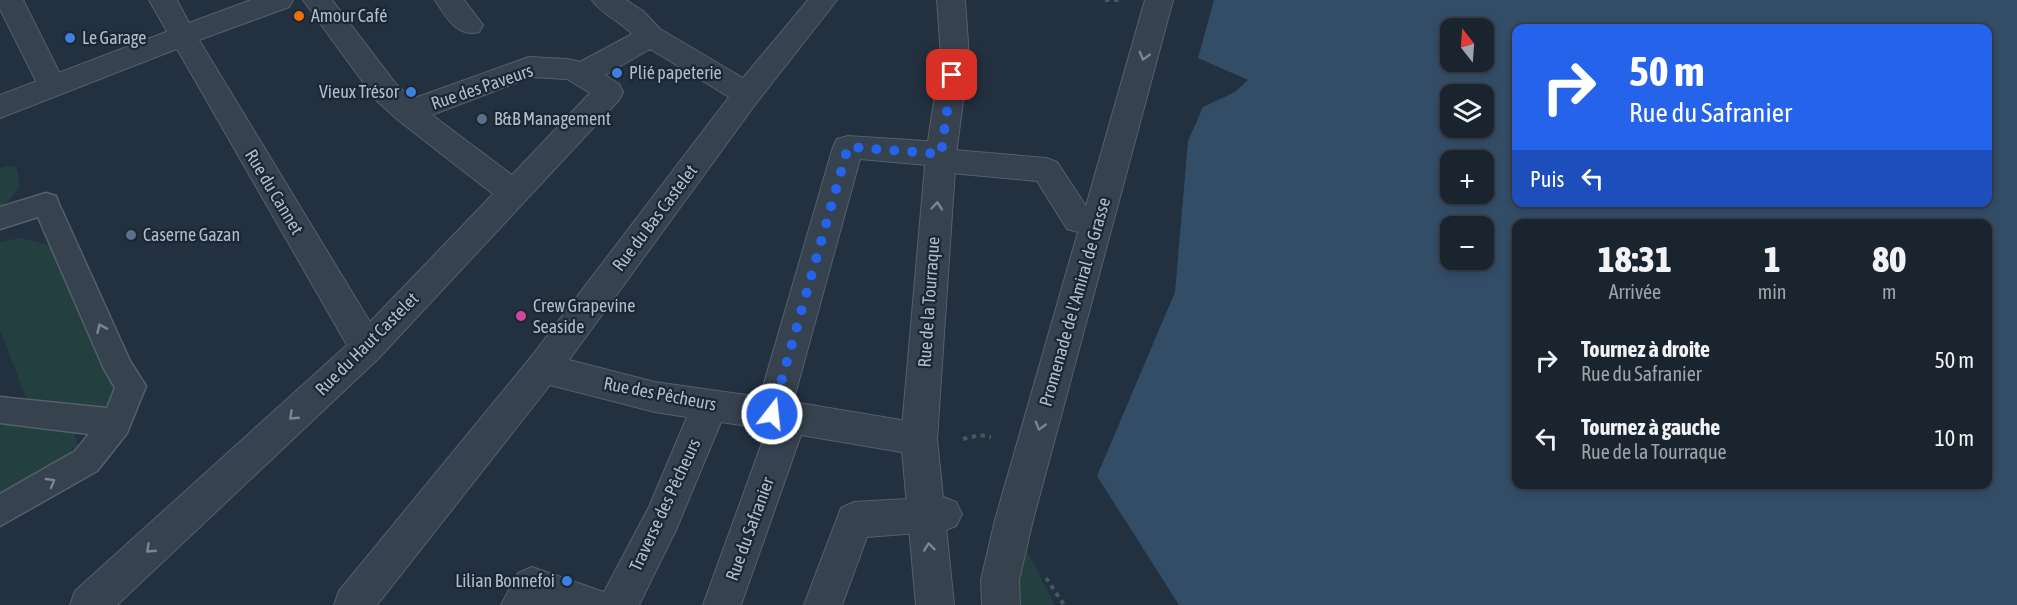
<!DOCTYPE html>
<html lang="fr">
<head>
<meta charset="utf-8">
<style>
  :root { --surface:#1a242f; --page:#232c37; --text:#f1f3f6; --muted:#9fa4aa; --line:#38414b }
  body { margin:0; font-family:"Asap Condensed",sans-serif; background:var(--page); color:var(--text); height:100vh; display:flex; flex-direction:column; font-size:22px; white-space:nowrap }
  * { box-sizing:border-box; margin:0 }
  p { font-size:20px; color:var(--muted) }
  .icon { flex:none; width:33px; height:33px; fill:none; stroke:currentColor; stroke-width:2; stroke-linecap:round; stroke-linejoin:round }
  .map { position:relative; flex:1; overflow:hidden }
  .drawer { position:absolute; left:1512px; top:219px; width:480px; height:270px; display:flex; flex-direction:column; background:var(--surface); border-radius:12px; box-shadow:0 3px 9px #0003,0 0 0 2px var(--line) }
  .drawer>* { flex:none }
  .hud { position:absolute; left:1512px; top:24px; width:480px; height:183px; border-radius:12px; box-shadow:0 3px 9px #0003,0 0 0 2px var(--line); background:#2563eb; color:#fff; overflow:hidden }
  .needle { width:39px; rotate:343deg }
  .fabs { position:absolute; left:1440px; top:18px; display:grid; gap:12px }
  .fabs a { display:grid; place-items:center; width:54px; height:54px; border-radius:12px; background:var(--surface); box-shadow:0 3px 9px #0003,0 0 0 2px var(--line); font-size:30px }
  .pin { position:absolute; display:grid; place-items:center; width:51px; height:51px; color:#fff; margin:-26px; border-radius:12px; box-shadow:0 3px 9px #0006 }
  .me { position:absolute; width:66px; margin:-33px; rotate:16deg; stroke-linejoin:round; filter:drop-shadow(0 0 4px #0008) }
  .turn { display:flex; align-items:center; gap:21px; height:126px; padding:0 18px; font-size:27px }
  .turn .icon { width:78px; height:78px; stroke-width:2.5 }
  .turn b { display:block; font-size:42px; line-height:51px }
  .then { display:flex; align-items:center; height:57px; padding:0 18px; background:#0003; gap:12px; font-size:22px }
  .eta { display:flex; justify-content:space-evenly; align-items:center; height:102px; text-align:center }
  .eta b { font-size:36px; font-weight:800; line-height:42px }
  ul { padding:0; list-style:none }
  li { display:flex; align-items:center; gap:18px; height:78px; padding:0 18px }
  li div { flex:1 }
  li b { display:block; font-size:22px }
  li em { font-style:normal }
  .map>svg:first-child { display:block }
  .green { fill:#243f40 }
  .water { fill:#344d67; fill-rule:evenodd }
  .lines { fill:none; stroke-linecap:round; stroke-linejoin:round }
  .service-casing { stroke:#54606c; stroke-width:3 }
  .pedestrian-casing { stroke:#54606c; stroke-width:2 }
  .minor-casing { stroke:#54606c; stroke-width:2 }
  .path { stroke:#425c5d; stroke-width:4; stroke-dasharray:4.5 4.5; stroke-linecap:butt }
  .service { fill:#36424e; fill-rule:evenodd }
  .pedestrian { fill:#36424e; fill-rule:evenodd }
  .minor { fill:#36424e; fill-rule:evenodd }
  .oneway { stroke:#7a8692 }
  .route { stroke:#2563eb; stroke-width:10; stroke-dasharray:0 18 }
  .food-dot { fill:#e8710a; stroke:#1b2733; stroke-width:2 }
  .shop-dot { fill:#3f7fe0; stroke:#1b2733; stroke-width:2 }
  .service-dot { fill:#5c6f8a; stroke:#1b2733; stroke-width:2 }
  .hotel-dot { fill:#d1479c; stroke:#1b2733; stroke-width:2 }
  .labels { text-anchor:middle; stroke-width:4.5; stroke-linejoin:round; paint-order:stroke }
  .poi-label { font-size:18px; fill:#b1bdca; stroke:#1b2733; text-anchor:start }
  .street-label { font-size:18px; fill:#b1bdca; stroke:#1b2733 }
</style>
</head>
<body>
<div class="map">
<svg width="2017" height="605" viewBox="0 0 2017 605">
  <rect width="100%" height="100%" fill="#22303f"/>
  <!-- green -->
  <path class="green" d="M 5,166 L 16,167 C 24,191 15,192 0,210 L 0,168 Z
    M 19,238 L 45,244 L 55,251 L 113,388 L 107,409 L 27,400 L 0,330 L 0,242 Z
    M 5,424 L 74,431 L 78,445 L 57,462 L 0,493 L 0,427 Z
    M 1021,539 L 1055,605 L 1011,605 Z"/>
  <!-- water -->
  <path class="water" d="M 1214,0 L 2017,0 L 2017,605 L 1179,605 L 1097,476 L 1175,292 L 1188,141 L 1203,107 L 1235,92 L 1248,80 L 1198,58 ZM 1450,28 L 1484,28 L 1484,62 L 1450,62 ZM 1516,28 L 1988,28 L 1988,202 L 1516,202 ZM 1450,94 L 1484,94 L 1484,128 L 1450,128 ZM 1450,160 L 1484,160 L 1484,194 L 1450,194 ZM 1516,224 L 1988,224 L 1988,484 L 1516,484 ZM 1450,226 L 1484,226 L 1484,260 L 1450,260 Z"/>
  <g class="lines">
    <!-- service casing -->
    <g class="service-casing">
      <path id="service" d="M 46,193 L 56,196 L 59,204 L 130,361 L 146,386 L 127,433 L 97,471 L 0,526 L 0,494 L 75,451 L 89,434 L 0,423 L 0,397 L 107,408 L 115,388 L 104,369 L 38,217 L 0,229 L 0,207 Z"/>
    </g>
    <!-- pedestrian casing -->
    <g class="pedestrian-casing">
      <path id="pedestrian" d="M 0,0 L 23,0 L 66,86 L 62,93 L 52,97 L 42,93 L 0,9 Z
        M 149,0 L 177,0 L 189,23 L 251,0 L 293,0 L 289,7 L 199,40 L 370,322 L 493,194 L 398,120 L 376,100 L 303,0 L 332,0 L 396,84 L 412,99 L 529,57 L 568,59 L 580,62 L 632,34 C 620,21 601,14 592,0 L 626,0 L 643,11 L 660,29 L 743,78 L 808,0 L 837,0 L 757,102 L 569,360 L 655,382 L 760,397 L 833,147 L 837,139 L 848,136 L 941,142 L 952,146 L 954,150 L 1046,158 L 1057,162 L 1086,206 L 1145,0 L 1173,0 L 1033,520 L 1019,580 L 1020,605 L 982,605 L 981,580 L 995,520 L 1078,232 L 1067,229 L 1037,181 L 940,172 L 929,168 L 927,165 L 860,159 L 793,402 L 919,423 L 932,428 L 937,439 L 932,450 L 919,455 L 801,435 L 741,605 L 703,605 L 767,429 L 721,422 L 676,530 L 639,605 L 501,605 L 518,573 L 532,567 L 604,592 L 649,507 L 687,417 L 655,412 L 550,385 L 377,605 L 334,605 L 339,591 L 531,357 L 729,97 L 650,49 L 605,75 L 619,84 L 623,92 L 619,100 L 379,358 L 117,605 L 70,605 L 75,591 L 347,345 ZM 531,77 L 567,79 L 590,93 L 512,175 L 432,115 Z
        M 435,0 L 464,0 L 483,25 L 479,32 C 457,38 446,17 435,0 Z
        M 943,497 L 956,502 L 962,514 L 956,526 L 943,531 L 867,537 L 842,605 L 804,605 L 841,508 L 854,502 Z"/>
    </g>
    <!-- minor casing -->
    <g class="minor-casing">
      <path id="minor" d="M 937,0 L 965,0 L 969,56 L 956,154 L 937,439 L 954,605 L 916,605 L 901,439 L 926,154 L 941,56 Z
        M 182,26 L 192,29 L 196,36 L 192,43 L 0,118 L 0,95 Z"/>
    </g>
    <!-- path -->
    <path class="path" d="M 1105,0 L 1119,0
      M 963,439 L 980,435 L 991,437
      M 1046,578 L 1064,605"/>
    <!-- service -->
    <use href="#service" class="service"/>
    <!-- pedestrian -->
    <use href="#pedestrian" class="pedestrian"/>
    <!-- minor -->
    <use href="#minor" class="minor"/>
  </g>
  <!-- one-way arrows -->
  <defs><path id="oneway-chevron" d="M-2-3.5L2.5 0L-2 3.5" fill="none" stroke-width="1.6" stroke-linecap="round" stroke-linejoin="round" transform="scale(1.5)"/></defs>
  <g class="oneway">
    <use href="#oneway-chevron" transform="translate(1144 56) rotate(105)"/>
    <use href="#oneway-chevron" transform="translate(937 206) rotate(-85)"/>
    <use href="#oneway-chevron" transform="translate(101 328) rotate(-114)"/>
    <use href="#oneway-chevron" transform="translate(293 416) rotate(137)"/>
    <use href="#oneway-chevron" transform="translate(1040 426) rotate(106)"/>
    <use href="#oneway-chevron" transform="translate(51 482) rotate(-30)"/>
    <use href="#oneway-chevron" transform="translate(929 547) rotate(-96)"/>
    <use href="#oneway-chevron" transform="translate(150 549) rotate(137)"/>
  </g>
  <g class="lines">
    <!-- route -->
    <path class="route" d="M 772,414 L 848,147 L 941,154 L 952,75"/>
  </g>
  <!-- markers -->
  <circle class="food-dot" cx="299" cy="16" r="6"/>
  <g class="shop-dot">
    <circle cx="70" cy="38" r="6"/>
    <circle cx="617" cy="73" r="6"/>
    <circle cx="411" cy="92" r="6"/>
    <circle cx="567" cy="581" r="6"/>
  </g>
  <g class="service-dot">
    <circle cx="482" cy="119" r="6"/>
    <circle cx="131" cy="235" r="6"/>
  </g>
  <circle class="hotel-dot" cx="521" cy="316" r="6"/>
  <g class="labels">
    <!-- poi labels -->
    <g class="poi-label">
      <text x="311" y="22">Amour Café</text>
      <text x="82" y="44">Le Garage</text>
      <text x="629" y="79">Plié papeterie</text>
      <text x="399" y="98" text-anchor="end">Vieux Trésor</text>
      <text x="494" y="125">B&amp;B Management</text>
      <text x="143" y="241">Caserne Gazan</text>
      <text x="533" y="312">Crew Grapevine<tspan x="533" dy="21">Seaside</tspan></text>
      <text x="555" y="587" text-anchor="end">Lilian Bonnefoi</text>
    </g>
    <!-- street labels -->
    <g class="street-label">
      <text transform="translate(482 87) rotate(-19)" y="6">Rue des Paveurs</text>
      <text transform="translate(274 192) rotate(59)" y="6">Rue du Cannet</text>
      <text transform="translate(655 218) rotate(-53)" y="6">Rue du Bas Castelet</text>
      <text transform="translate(929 302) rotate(-86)" y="6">Rue de la Tourraque</text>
      <text transform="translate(1075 302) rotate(-74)" y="6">Promenade de l'Amiral de Grasse</text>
      <text transform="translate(367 344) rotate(-45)" y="6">Rue du Haut Castelet</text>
      <text transform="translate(660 394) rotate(11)" y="6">Rue des Pêcheurs</text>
      <text transform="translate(665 505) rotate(-65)" y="6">Traverse des Pêcheurs</text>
      <text transform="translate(750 529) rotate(-70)" y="6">Rue du Safranier</text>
    </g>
  </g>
</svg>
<div class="fabs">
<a><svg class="needle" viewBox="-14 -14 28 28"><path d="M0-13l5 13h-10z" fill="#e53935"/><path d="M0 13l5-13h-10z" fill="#9fa4aa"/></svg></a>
<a><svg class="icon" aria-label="layers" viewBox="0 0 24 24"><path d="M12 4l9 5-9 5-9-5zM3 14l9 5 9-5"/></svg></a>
<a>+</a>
<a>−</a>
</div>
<div class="pin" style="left:952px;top:75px;background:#d93025"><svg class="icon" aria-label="arrive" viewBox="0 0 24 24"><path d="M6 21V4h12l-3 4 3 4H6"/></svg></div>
<svg class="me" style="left:772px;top:414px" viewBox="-20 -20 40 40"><circle r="17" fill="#2563eb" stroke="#fff" stroke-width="3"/><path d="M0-11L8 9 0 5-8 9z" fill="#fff"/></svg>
<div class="hud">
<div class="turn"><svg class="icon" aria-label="right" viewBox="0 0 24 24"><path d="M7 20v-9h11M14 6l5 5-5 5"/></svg><div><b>50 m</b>Rue du Safranier</div></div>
<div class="then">Puis<svg class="icon" aria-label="left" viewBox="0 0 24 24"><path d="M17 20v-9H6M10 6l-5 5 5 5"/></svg></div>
</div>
<section class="drawer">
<div class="eta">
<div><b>18:31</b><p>Arrivée</p></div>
<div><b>1</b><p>min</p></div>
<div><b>80</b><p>m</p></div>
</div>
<ul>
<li><svg class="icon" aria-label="right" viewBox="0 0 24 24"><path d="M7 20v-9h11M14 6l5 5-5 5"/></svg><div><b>Tournez à droite</b><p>Rue du Safranier</p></div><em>50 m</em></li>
<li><svg class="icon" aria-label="left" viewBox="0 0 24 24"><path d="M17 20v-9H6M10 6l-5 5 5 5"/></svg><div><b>Tournez à gauche</b><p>Rue de la Tourraque</p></div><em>10 m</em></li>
</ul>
</section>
</div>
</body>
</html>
